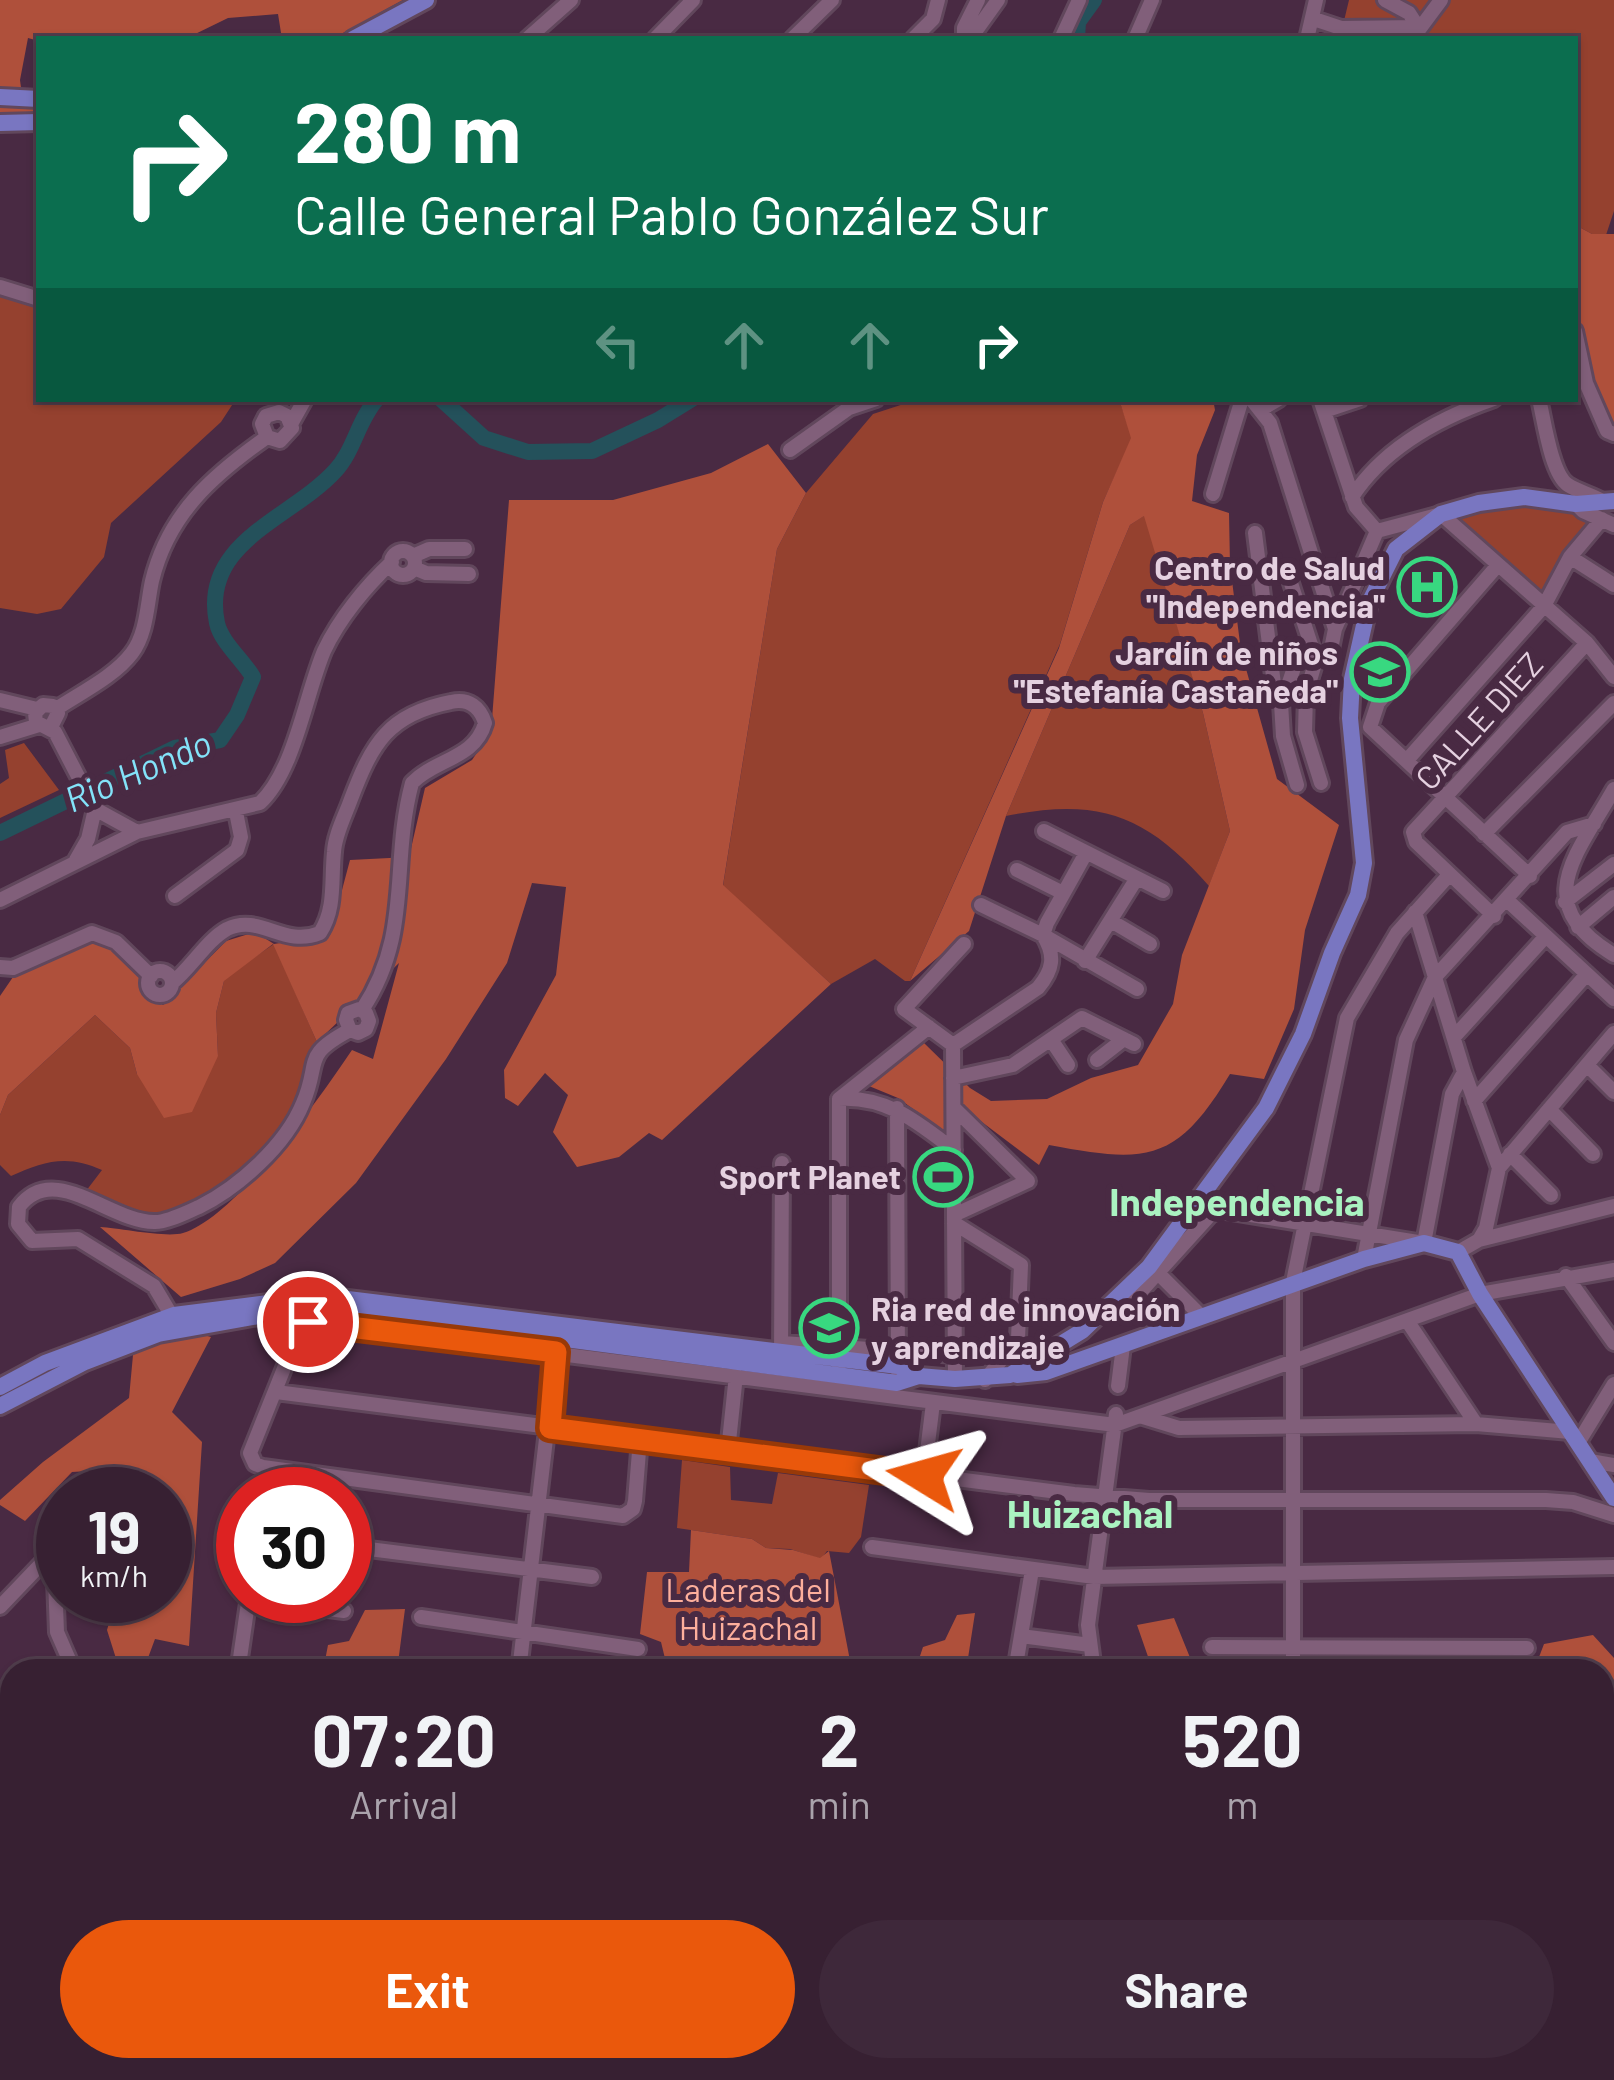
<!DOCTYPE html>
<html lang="en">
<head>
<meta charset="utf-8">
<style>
  :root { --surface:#372032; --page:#3e283a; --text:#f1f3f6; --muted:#aaa3ac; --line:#513e4d; --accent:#ea580c }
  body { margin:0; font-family:Barlow,sans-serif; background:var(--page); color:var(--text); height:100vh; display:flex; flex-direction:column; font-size:45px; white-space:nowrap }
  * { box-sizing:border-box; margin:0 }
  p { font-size:39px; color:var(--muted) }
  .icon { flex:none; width:66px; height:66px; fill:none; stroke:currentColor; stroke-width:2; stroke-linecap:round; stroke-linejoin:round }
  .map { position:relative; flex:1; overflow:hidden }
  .drawer { position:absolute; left:0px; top:1659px; width:1614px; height:423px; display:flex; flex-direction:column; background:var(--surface); border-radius:36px 36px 0 0; box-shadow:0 3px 9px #0004,0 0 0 3px var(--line) }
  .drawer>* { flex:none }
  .banner { position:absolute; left:36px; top:36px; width:1542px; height:366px; border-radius:0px; box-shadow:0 3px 9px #0004,0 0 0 3px var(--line); background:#0b6e4f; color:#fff; overflow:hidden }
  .speed { position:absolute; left:36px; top:1467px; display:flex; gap:24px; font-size:60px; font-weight:700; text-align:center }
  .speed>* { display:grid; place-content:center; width:156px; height:156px; border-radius:50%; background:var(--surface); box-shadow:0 3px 9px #0004,0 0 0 3px var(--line); line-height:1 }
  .speed small { font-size:30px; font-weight:400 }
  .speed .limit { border:18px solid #d22; background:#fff; color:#111 }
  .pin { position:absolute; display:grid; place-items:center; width:102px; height:102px; color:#fff; margin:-51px; border:6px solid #fff; border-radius:50%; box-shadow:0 3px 12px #0007 }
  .me { position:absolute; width:132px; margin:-66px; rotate:278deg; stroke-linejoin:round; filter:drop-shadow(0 0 9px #0008) }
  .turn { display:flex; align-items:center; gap:42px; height:252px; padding:0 60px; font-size:54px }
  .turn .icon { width:156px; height:156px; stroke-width:2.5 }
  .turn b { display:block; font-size:84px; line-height:102px }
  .lanes { display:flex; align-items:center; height:114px; padding:0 60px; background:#0003; justify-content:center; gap:60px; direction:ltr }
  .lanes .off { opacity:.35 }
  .eta { display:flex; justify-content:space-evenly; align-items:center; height:204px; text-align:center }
  .eta b { font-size:72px; font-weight:700; line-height:84px }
  .cta { display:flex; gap:24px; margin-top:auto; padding:24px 60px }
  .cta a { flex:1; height:138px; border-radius:72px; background:var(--accent); color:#fff; font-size:48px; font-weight:700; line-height:138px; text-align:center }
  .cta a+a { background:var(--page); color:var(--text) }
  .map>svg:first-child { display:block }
  .green { fill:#95412f }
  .forest { fill:#af503b }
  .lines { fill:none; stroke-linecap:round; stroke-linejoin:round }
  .river { stroke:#24515b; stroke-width:16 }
  .minor-casing { stroke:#61475c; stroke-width:20 }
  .major-casing { stroke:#61475c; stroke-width:22 }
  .minor { stroke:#815f7a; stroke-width:14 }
  .major { stroke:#7976c1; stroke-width:16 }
  .route-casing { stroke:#983908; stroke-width:30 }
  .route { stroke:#ea580c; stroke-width:21 }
  .labels { text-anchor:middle; stroke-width:12; stroke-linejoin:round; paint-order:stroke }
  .poi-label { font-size:33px; font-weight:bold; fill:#e5d1e0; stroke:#492a43; text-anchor:end }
  .street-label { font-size:33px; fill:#e5d1e0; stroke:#492a43 }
  .park-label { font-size:33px; fill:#fdaf9c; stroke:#492a43 }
  .water-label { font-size:36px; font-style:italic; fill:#83e3f9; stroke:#492a43 }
  .quarter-label { font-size:39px; font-weight:bold; fill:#aaf3c1; stroke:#492a43 }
</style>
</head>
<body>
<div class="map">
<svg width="1614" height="2080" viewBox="0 0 1614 2080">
  <rect width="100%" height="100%" fill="#492a43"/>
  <!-- green -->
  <path class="green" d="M 1349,0 L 1614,0 L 1614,211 L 1606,235 L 1592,234 L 1581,228 L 1575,232 L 1575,39 L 1413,39 L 1419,26 L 1343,25 Z
    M 0,287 L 39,299 L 39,399 L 236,399 L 221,422 L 111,523 L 104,557 L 61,609 L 37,614 L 0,608 Z
    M 919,399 L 1119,399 L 1132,438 L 1103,502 L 1060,644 L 910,981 L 905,981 L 875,959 L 831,984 L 723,886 L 777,549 L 806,493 L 873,414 Z
    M 1531,505 L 1576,512 L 1596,520 L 1543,601 L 1449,522 L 1475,511 Z
    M 1145,515 L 1203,713 L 1230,831 L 1209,886 C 1147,815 1099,797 1006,816 L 1130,525 Z
    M 24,743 L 59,790 L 0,818 L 0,784 L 9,778 L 5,750 Z
    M 274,944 L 317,1042 C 307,1062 308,1086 299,1105 C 279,1146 201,1216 155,1218 C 127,1219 108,1205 86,1191 L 102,1170 C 68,1154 43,1161 11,1176 L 0,1165 L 0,1115 L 8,1095 L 95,1015 L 130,1048 L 137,1074 L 218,1056 L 216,1013 L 225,977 Z
    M 682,1460 L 730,1467 L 731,1500 L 772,1504 L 778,1473 L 869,1485 L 861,1537 L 849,1553 L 827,1551 L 821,1559 L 790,1549 L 766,1548 L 752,1539 L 677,1528 Z"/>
  <!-- forest -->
  <path class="forest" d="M 0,0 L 403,0 L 332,39 L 282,39 L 278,14 L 228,18 L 185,39 L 39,41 L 28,38 L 20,80 L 23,103 L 39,103 L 39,117 L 0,118 Z
    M 1581,228 L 1592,234 L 1614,234 L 1614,426 C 1565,378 1575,295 1575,232 Z
    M 1119,399 L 1213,399 L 1215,410 L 1197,455 L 1192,501 L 1229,513 L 1230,565 L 1241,651 L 1277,779 L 1339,825 L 1305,930 L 1294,1009 L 1264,1079 L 1230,1074 C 1176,1164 1146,1163 1049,1145 L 1039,1165 L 946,1095 L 946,1133 L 898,1098 L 869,1086 L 924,1043 L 970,1088 L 991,1101 L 1047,1099 L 1091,1078 L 1138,1065 L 1173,1004 L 1182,955 L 1230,831 L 1203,713 L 1144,516 L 1130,525 L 1006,816 L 969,931 L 910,981 L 1059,648 L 1103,502 L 1131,438 Z
    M 768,444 L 806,493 L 777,549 L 723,885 L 831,984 L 662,1140 L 649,1133 L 619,1157 L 577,1167 L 553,1132 L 568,1095 L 545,1073 L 518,1106 L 505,1098 L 504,1070 L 556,975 L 566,887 L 532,883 L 507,963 L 446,1059 L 356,1183 L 275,1263 L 240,1279 L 181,1297 L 100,1227 C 120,1228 166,1238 183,1233 C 236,1217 321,1096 352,1050 L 373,1059 L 399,963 L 317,1042 L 273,944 L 224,981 L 216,1013 L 218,1056 L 192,1112 L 164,1118 L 137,1074 L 130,1048 L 95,1015 L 8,1095 L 0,1115 L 0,996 L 13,977 L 89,939 L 104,942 L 144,975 L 143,989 L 163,1005 L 226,941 L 255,932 L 274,944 L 330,935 L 350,860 L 409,857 L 425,788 L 472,760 L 491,732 L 509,500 L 613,500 L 711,473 Z
    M 178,1328 L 211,1337 L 172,1412 L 202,1442 L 189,1646 L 155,1639 L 145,1666 L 162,1671 L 120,1671 L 107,1630 L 117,1596 L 165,1596 L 165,1494 L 125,1494 L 120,1469 L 72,1472 L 25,1521 L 0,1505 L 0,1500 L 43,1462 L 129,1398 L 133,1355 L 158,1334 Z
    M 691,1530 L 752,1539 L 766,1548 L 793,1550 L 820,1558 L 829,1551 L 852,1671 L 668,1671 L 661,1642 L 640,1634 L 647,1572 L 689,1572 Z
    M 405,1609 L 397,1671 L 323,1671 L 328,1645 L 349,1641 L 365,1610 Z
    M 975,1613 L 966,1671 L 915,1671 L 923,1647 L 945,1640 L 957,1615 Z
    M 1174,1618 L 1191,1660 L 1204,1671 L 1153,1671 L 1137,1625 Z
    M 1593,1635 L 1614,1658 L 1614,1733 L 1602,1710 L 1602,1671 L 1541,1671 L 1536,1665 L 1544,1644 Z
    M 1247,2070 L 1325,2070 L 1329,2080 L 1249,2080 Z"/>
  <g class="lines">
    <!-- river -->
    <path class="river" d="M 1077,39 L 1078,22 L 1094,0
      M 441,399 L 484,438 L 528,452 L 592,451 L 658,420 L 692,399
      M 0,833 L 175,748 L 220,740 L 237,715 L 253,677 C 243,660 221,642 217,623 C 200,542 291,519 335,471 C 354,451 358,420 377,399"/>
    <!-- minor casing -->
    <g class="minor-casing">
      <path id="minor" d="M 1385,0 L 1409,13 L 1418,27
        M 1314,19 L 1341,28 L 1418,27
        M 527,39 L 571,0
        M 655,39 L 693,0
        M 792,39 L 832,0
        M 913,39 L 933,19 L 938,0
        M 964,39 L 964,28 L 978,0
        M 970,39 L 998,0
        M 1061,39 L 1079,0
        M 1135,39 L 1152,0
        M 1307,39 L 1316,0
        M 1412,39 L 1441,0
        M 0,287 L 39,299
        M 1575,331 L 1586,383 L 1607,431 L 1614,434
        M 1251,399 L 1270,423 L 1335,629 L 1331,649 L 1316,660
        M 1320,399 L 1356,507 L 1377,531
        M 1539,399 C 1544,419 1551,474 1568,485 C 1579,492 1593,495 1604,502
        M 1260,410 L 1279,399
        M 1324,411 L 1360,399
        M 291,424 L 305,399
        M 790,450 L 849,408 L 876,399
        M 1213,494 L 1242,399
        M 1352,497 C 1384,448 1439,418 1494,399
        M 1576,504 L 1583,511 L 1614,525
        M 1255,533 L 1274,684 L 1281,703 L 1283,736 L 1297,785
        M391 563a12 12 0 1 1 24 0a12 12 0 1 1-24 0Z
        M 413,556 L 429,549 L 465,549
        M 1570,557 L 1614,585
        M 1498,565 L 1378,703 L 1370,727 L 1530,876
        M 414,568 L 426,573 L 469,574
        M 1288,574 L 1316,660 L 1306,694 L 1305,732 L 1321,783
        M 1335,629 L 1377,531 L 1441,514 L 1587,643 L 1614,677
        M 0,700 L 37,709
        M 1282,703 L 1299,653 L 1313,652
        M 56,709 C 80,693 115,676 132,653 C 147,633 147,604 152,581 C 168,514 213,475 267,437 L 280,441 L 292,428 L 287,416 L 279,412 L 266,416 L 262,424 L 267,437
        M 51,727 L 58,713 L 53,706 L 43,705 L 35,713 L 36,722 L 55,732 L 95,809 L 137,832
        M 0,737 L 39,725
        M 1408,759 L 1544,606 L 1570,557 L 1602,519
        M 1614,789 C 1577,855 1528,903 1614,955
        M 1044,831 L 1163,891
        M 1484,834 L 1614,703
        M 76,860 L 88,839 L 95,809
        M 1017,870 L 1063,893
        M 175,896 L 237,850 L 241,837 L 236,812
        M 0,900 L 137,832 L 260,803 C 295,770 305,696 324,651 C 339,619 366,586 392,562
        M 1508,901 L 1614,999
        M 1565,902 L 1614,864
        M 981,905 L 1043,935 L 1137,989
        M 1415,912 L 1464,1072 L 1499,1168
        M 1494,916 L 1416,842 L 1413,832 L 1587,643
        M 1111,921 L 1150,944
        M 1578,927 L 1614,897
        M 1085,961 L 1137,878
        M 0,967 L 13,968 L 92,933 L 116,942 L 151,976
        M148 983a12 12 0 1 1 24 0a12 12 0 1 1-24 0Z
        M 172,983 C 191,968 207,940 227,929 C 260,913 283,948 320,933 C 336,908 331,881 334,852 C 335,834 345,816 351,799 C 372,744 388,714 451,702 C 469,698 480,707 485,723 C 475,759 435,759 412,783 C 390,865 413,933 362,1010
        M 1454,1037 L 1546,936
        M 1052,1041 L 1068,1065
        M 953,1045 L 955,1379
        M 953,1045 L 1038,988 C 1053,970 1056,956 1043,935 L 1047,923 L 1086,853
        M 953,1045 L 904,1009 L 964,944
        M 1097,1060 L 1124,1039
        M 1587,1065 L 1614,1092
        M 953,1078 L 1013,1065 L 1082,1018 L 1134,1044
        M 839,1099 C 887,1096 917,1122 954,1150
        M 839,1099 L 929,1027
        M 1474,1101 L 1587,974
        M 897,1108 L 898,1372
        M 954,1108 L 1028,1181 L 954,1215
        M 1549,1109 L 1593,1154
        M 1510,1154 L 1551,1195
        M 954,1223 L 1021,1265 L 1018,1339 L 985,1380
        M 1479,1240 L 1614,1206
        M 1458,1252 L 1479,1240 L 1486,1228 L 1499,1168 L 1614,1033
        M 1364,1259 L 1406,1040 L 1435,977 L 1567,832 L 1594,824
        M 1160,1275 L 1201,1316
        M 1566,1276 L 1614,1343
        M 1109,1307 L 1125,1309 L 1210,1215 L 1219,1210 L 1424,1243 L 1452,1094 L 1464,1072
        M 1408,1322 L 1476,1424
        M 176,1323 L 154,1286 L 78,1239 L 32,1241 L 18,1224 L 19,1207 C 54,1160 111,1223 155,1222 C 168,1222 187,1212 199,1207 C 239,1187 286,1145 303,1103 C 321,1061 301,1056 350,1030 L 358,1033 L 366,1029 L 369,1021 L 366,1013 L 359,1009 L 348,1013 L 346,1020 L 350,1030
        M 782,1343 L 956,1355
        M 781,1357 L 782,1163
        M 839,1365 L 839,1099
        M 1118,1386 L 1123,1346
        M 276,1392 L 1074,1494 L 1149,1500 L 1546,1500 L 1573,1502 L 1614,1515
        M 1143,1417 L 1179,1428 L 1476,1424 L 1570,1432
        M 640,1439 L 635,1501 L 633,1509 L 623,1516 L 263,1467 L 255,1464 L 250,1453 L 301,1326 L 308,1322 L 1115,1425 L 1480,1294 L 1614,1270
        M 1578,1443 L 1614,1384
        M 728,1451 L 736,1375
        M 1590,1461 L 1614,1465
        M 924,1476 L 933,1403
        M 345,1546 L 592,1577
        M 872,1547 L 1094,1577 L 1614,1567
        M 54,1553 L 57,1632 L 74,1671
        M 248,1599 L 344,1611
        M 0,1607 L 63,1541
        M 421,1617 L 638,1649
        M 1021,1636 L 1090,1645
        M 1212,1647 L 1527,1648
        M 242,1671 L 239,1665 L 249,1596
        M 519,1671 L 556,1353
        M 1015,1671 L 1032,1570
        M 1094,1671 L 1088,1625 L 1116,1414
        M 1293,1671 L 1293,1282 L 1347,1018 L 1397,933 L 1449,875
        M 1602,1784 L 1614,1784
        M 1602,1849 L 1607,1848
        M 0,2013 L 12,2004
        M 297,2070 L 305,2080
        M 767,2070 L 790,2080
        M 1238,2070 L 1241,2080
        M 1428,2071 L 1491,2070
        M 403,2080 L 422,2070
        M 653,2080 L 698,2076 L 743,2080
        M 1573,2080 L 1574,2070"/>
    </g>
    <!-- major casing -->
    <g class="major-casing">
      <path id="major" d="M 353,39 L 426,0
        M 0,97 L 39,99
        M 0,123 L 39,122
        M 1017,1375 L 1046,1372 L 1364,1259 L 1424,1243 L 1458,1252 L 1480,1294 L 1614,1498
        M 0,1387 L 45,1363 L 174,1315 L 323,1296 L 898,1366 L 919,1376 L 955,1379 L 1010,1375 L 1082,1331 L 1149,1267 L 1266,1108 L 1303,1034 L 1332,953 L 1358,895 L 1364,863 L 1350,718 L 1352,679 L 1369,603 L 1396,549 L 1441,514 L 1479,503 L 1524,497 L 1576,504 L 1614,501
        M 0,1406 L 85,1362 L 158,1334 L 292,1310 L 406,1318 L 897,1383 L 919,1376
        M 0,1697 L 12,1727
        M 0,1965 L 12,2001
        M 47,2070 L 52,2080
        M 151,2070 L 156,2080"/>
    </g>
    <!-- minor -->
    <use href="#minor" class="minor"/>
    <!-- major -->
    <use href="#major" class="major"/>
  </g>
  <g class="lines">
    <!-- route casing -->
    <g class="route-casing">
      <path id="route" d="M 308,1322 L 556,1352 L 550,1428 L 924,1476"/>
    </g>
    <!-- route -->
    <use href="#route" class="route"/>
  </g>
  <!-- icons -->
  <defs>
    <g id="hospital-ring" transform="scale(3)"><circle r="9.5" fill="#492a43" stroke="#38d880" stroke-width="1.5"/><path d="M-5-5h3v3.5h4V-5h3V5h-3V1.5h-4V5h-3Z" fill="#38d880"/></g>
    <g id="school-ring" transform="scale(3)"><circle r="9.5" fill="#492a43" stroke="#38d880" stroke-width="1.5"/><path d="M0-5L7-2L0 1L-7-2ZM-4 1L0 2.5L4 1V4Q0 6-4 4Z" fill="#38d880"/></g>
    <g id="stadium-ring" transform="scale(3)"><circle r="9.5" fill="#492a43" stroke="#38d880" stroke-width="1.5"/><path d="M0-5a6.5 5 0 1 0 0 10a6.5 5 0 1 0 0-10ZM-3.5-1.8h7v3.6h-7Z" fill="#38d880"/></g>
    <g id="university-ring" transform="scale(3)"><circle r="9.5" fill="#492a43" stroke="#38d880" stroke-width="1.5"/><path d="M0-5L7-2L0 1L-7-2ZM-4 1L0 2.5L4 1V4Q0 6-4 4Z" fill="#38d880"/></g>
  </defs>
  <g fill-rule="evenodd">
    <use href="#hospital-ring" x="1427" y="587"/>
    <use href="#school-ring" x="1380" y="672"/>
    <use href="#stadium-ring" x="943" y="1177"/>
    <use href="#university-ring" x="829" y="1328"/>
  </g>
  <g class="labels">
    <!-- poi labels -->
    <g class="poi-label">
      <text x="1385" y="580">Centro de Salud<tspan x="1385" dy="38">"Independencia"</tspan></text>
      <text x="1338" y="665">Jardín de niños<tspan x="1338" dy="38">"Estefanía Castañeda"</tspan></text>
      <text x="901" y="1189">Sport Planet</text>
      <text x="871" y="1321" text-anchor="start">Ria red de innovación<tspan x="871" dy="38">y aprendizaje</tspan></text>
    </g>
    <!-- street labels -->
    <g class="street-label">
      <text transform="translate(1479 721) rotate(-48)" y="12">CALLE DIEZ</text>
    </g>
    <!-- park labels -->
    <g class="park-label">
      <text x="748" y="1602">Laderas del<tspan x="748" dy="38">Huizachal</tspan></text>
    </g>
    <!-- water labels -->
    <g class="water-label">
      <text transform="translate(138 771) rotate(-23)" y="13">Rio Hondo</text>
    </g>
    <!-- quarter labels -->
    <g class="quarter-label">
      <text x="1237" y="1216">Independencia</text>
      <text x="1090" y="1528">Huizachal</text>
    </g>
  </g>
</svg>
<div class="speed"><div>19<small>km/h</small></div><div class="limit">30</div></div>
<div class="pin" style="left:308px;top:1322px;background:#d93025"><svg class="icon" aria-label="arrive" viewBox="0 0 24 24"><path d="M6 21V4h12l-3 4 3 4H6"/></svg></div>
<svg class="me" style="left:924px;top:1476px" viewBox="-20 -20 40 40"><path d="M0-17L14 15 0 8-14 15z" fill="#ea580c" stroke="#fff" stroke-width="4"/></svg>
<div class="banner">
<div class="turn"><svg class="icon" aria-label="right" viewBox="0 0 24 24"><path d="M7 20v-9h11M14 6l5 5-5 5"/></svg><div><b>280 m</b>Calle General Pablo González Sur</div></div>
<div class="lanes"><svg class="icon off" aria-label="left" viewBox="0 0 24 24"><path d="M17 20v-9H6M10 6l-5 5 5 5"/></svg><svg class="icon off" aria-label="ahead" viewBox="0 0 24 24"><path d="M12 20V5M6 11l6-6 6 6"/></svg><svg class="icon off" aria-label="ahead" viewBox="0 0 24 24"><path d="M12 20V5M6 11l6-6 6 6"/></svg><svg class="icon" aria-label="right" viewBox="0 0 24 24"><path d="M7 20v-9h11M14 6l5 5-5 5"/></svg></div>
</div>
<section class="drawer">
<div class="eta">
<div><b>07:20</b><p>Arrival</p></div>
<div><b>2</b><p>min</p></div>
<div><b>520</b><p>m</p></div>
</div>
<div class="cta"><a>Exit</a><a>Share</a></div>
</section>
</div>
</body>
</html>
